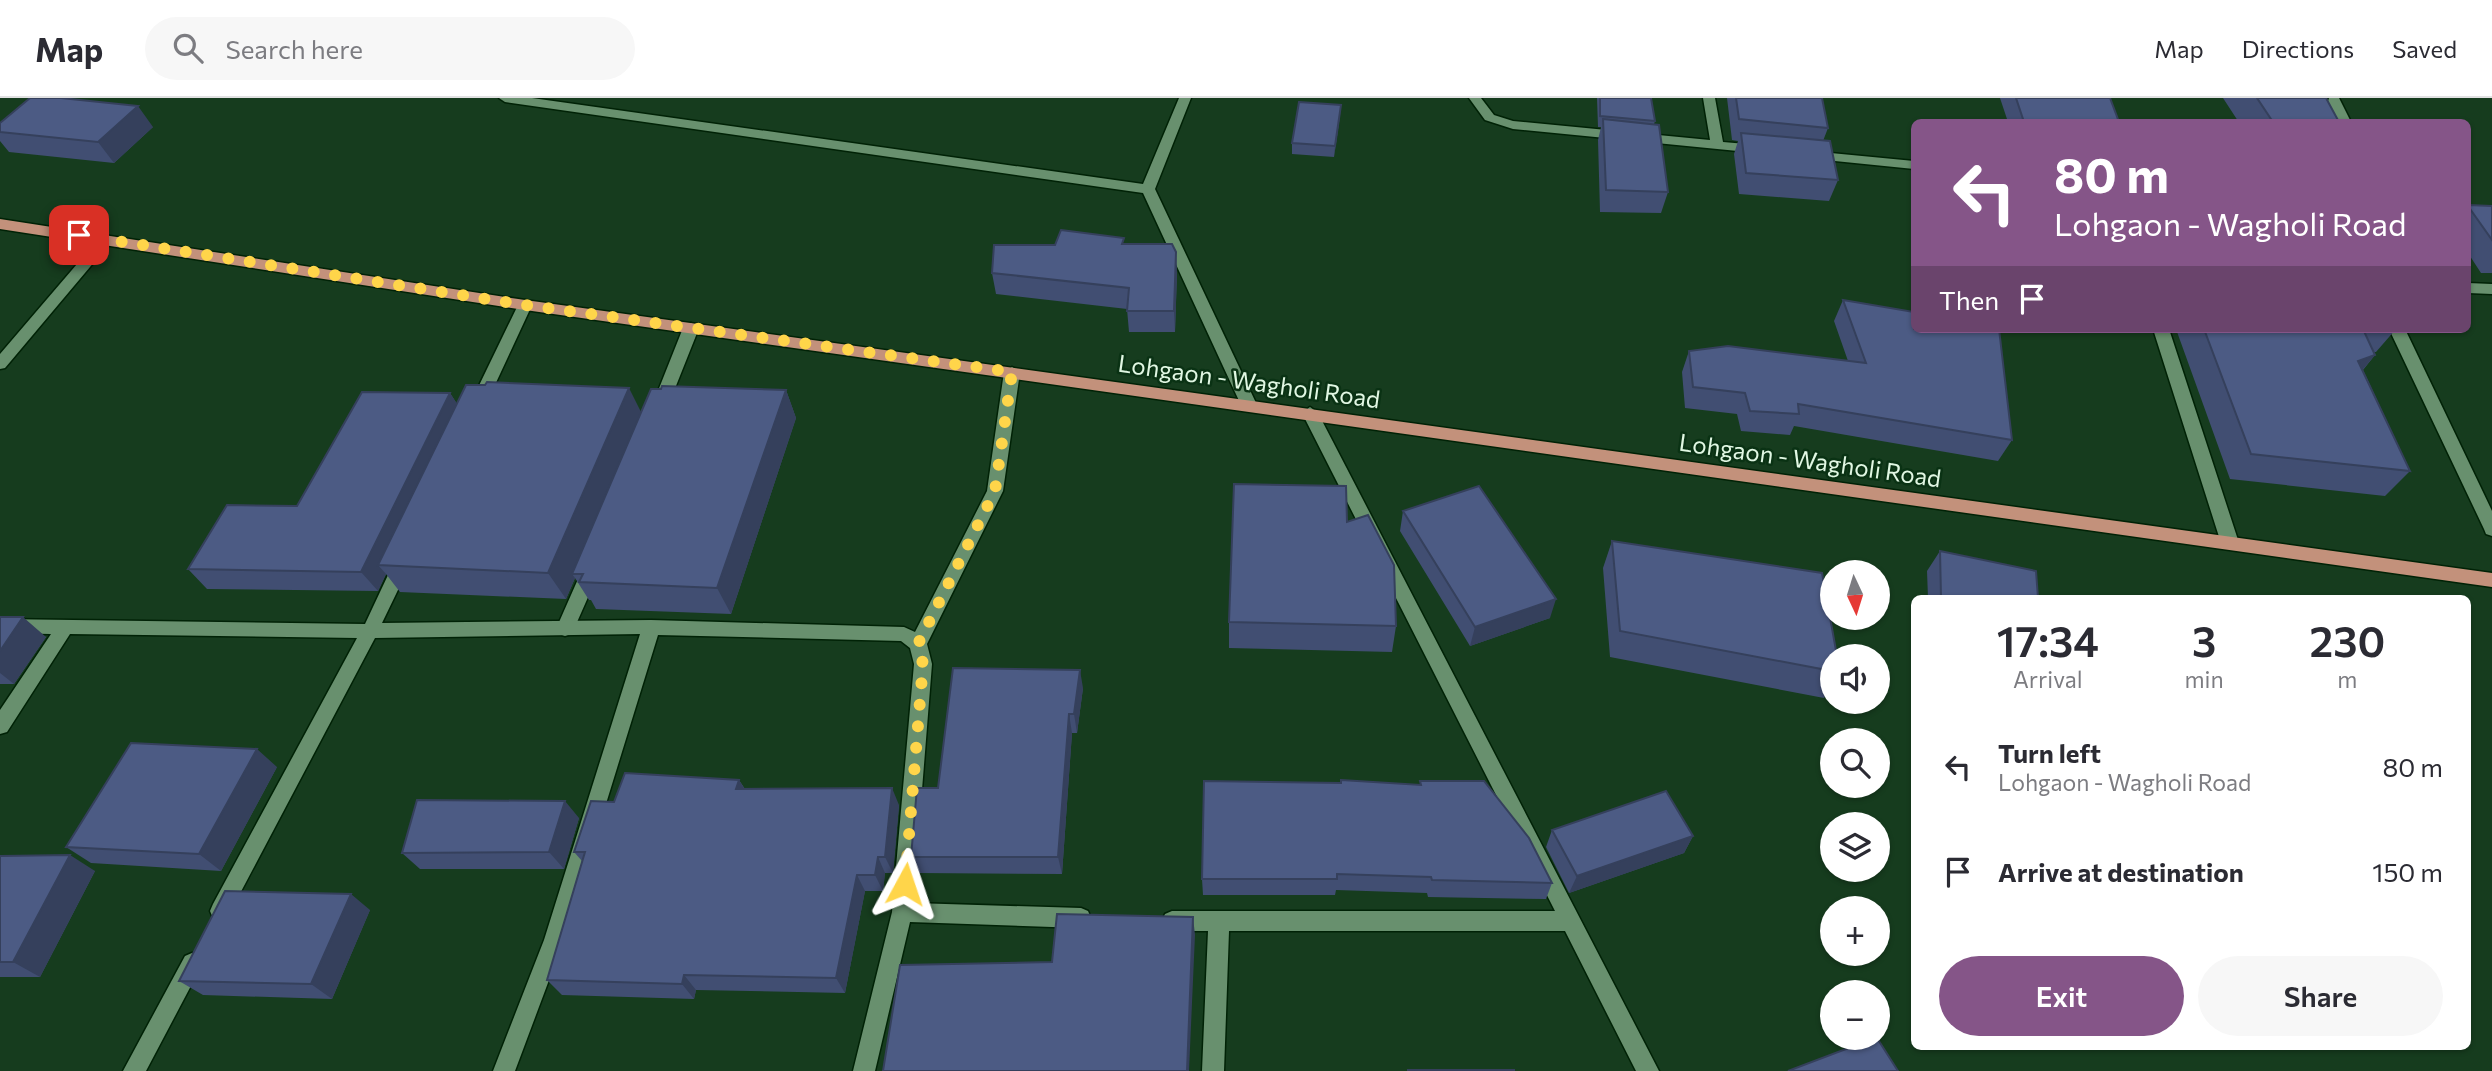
<!DOCTYPE html>
<html lang="en">
<head>
<meta charset="utf-8">
<style>
  :root { --surface:#fff; --page:#f7f7f7; --text:#2b2b33; --muted:#7c7c81; --line:#e1e1e2; --accent:#855588 }
  body { margin:0; font-family:Commissioner,sans-serif; background:var(--page); color:var(--text); height:100vh; display:flex; flex-direction:column; font-size:26px; white-space:nowrap }
  * { box-sizing:border-box; margin:0 }
  p { font-size:23px; color:var(--muted) }
  .icon { flex:none; width:38px; height:38px; fill:none; stroke:currentColor; stroke-width:2; stroke-linecap:round; stroke-linejoin:round }
  .map { position:relative; flex:1; overflow:hidden }
  .drawer { position:absolute; left:1911px; top:497px; width:560px; height:455px; display:flex; flex-direction:column; background:var(--surface); border-radius:10px; box-shadow:0 2px 5px #0004 }
  .drawer>* { flex:none }
  .banner { position:absolute; left:1911px; top:21px; width:560px; height:214px; border-radius:10px; box-shadow:0 2px 5px #0004; background:#855588; color:#fff; overflow:hidden }
  .needle { width:46px; rotate:176deg }
  .tools { position:absolute; left:1820px; top:462px; display:grid; gap:14px }
  .tools a { display:grid; place-items:center; width:70px; height:70px; border-radius:50%; background:var(--surface); box-shadow:0 2px 5px #0004; font-size:35px }
  .pin { position:absolute; display:grid; place-items:center; width:60px; height:60px; color:#fff; margin:-30px; border-radius:14px; box-shadow:0 4px 10px #0006 }
  .me { position:absolute; width:77px; margin:-38px; rotate:5deg; stroke-linejoin:round; filter:drop-shadow(0 0 5px #0008) }
  .turn { display:flex; align-items:center; gap:24px; height:147px; padding:0 28px; font-size:32px }
  .turn .icon { width:91px; height:91px; stroke-width:2.5 }
  .turn b { display:block; font-size:49px; line-height:60px }
  .then { display:flex; align-items:center; height:66px; padding:0 28px; background:#0003; gap:14px; font-size:26px }
  .eta { display:flex; justify-content:space-evenly; align-items:center; height:119px; text-align:center }
  .eta b { font-size:42px; font-weight:600; line-height:49px }
  .cta { display:flex; gap:14px; margin-top:auto; padding:14px 28px }
  .cta a { flex:1; height:80px; border-radius:42px; background:var(--accent); color:#fff; font-size:28px; font-weight:600; line-height:80px; text-align:center }
  .cta a+a { background:var(--page); color:var(--text) }
  ul { padding:0; list-style:none }
  li { display:flex; align-items:center; gap:21px; height:105px; padding:0 28px }
  li div { flex:1 }
  li b { display:block; font-size:26px }
  li em { font-style:normal }
  header { display:flex; align-items:center; gap:42px; box-sizing:border-box; height:98px; padding:0 35px; background:var(--surface); border-bottom:2px solid var(--line) }
  header strong { font-size:33px }
  nav { display:flex; gap:38px; margin-inline-start:auto; font-size:24px }
  .search { width:490px; height:63px; background:var(--page); display:flex; align-items:center; gap:18px; box-sizing:border-box; padding:0 24px; border-radius:38px; color:var(--muted); font-size:26px }
  .map>svg:first-child { display:block }
  .lines { fill:none; stroke-linecap:round; stroke-linejoin:round }
  .service-casing { stroke:#002206; stroke-width:3 }
  .minor-casing { stroke:#002206; stroke-width:3 }
  .primary-casing { stroke:#002206; stroke-width:3 }
  .service { fill:#68906e; fill-rule:evenodd }
  .minor { fill:#68906e; fill-rule:evenodd }
  .primary { fill:#c3917b; fill-rule:evenodd }
  .wall { fill:#414e72 }
  .shaded-wall { fill:#35405c }
  .building { fill:#4c5b84; stroke:#35405c; stroke-width:2 }
  .route { stroke:#ffd54a; stroke-width:12; stroke-dasharray:0 21.6 }
  .labels { text-anchor:middle; stroke-width:5; stroke-linejoin:round; paint-order:stroke }
  .street-label { font-size:24px; fill:#e1f7e3; stroke:#0a3214 }
</style>
</head>
<body>
<header>
<strong>Map</strong>
<div class="search"><svg class="icon" aria-label="search" viewBox="0 0 24 24"><circle cx="10" cy="10" r="6"/><path d="M15 15l6 6"/></svg>Search here</div>
<nav><a>Map</a><a>Directions</a><a>Saved</a></nav>
</header>
<div class="map">
<svg width="2492" height="973" viewBox="0 0 2492 973">
  <rect width="100%" height="100%" fill="#163c1e"/>
  <g class="lines">
    <!-- service casing -->
    <g class="service-casing">
      <path id="service" d="M 2329,0 L 2339,0 L 2351,24 L 2339,24 L 2328,3 Z
        M 691,225 L 699,230 L 668,308 L 660,314 L 654,312 L 652,308 L 683,230 Z
        M 2153,231 L 2169,231 L 2239,445 L 2236,450 L 2224,450 L 2221,445 Z
        M 591,465 L 597,467 L 600,472 L 574,531 L 571,536 L 565,538 L 559,536 L 556,531 L 582,472 L 585,467 Z"/>
    </g>
    <!-- minor casing -->
    <g class="minor-casing">
      <path id="minor" d="M 499,0 L 532,0 L 1143,86 L 1179,0 L 1191,0 L 1155,91 L 1257,307 L 1249,313 L 1241,307 L 1143,95 L 505,4 Z
        M 1469,0 L 1481,0 L 1494,17 L 1513,23 L 1710,42 L 1703,0 L 1715,0 L 1723,44 L 1758,47 L 1765,51 L 1758,55 L 1513,31 L 1485,22 Z
        M 1810,53 L 1914,63 L 1914,71 L 1805,60 L 1805,54 Z
        M 106,136 L 113,141 L 111,144 L 5,270 L 0,271 L 0,256 L 101,138 Z
        M 2468,185 L 2492,186 L 2492,196 L 2468,195 Z
        M 525,202 L 532,207 L 487,304 L 479,310 L 473,308 L 471,304 L 518,207 Z
        M 2389,231 L 2405,231 L 2492,413 L 2492,438 L 2486,436 L 2484,431 Z
        M 1012,269 L 1020,274 L 1003,393 L 927,546 L 932,566 L 913,805 L 1081,810 L 1088,813 L 1091,820 L 1088,827 L 1081,830 L 910,824 L 875,973 L 853,973 L 892,814 L 914,566 L 910,550 L 901,543 L 658,537 L 564,842 L 515,973 L 493,973 L 544,842 L 640,536 L 375,540 L 227,820 L 220,823 L 213,820 L 210,813 L 213,806 L 357,540 L 70,536 L 7,634 L 0,636 L 0,612 L 51,536 L 0,535 L 0,521 L 365,526 L 396,460 L 408,460 L 411,465 L 382,525 L 651,522 L 904,529 L 915,534 L 987,393 L 1004,274 Z
        M 1310,309 L 1318,315 L 1659,973 L 1636,973 L 1565,833 L 1229,833 L 1224,973 L 1202,973 L 1208,833 L 1172,833 L 1165,830 L 1162,823 L 1165,816 L 1172,813 L 1555,813 L 1302,315 Z
        M 192,855 L 199,858 L 203,865 L 146,973 L 123,973 L 185,858 Z"/>
    </g>
    <!-- primary casing -->
    <g class="primary-casing">
      <path id="primary" d="M 0,121 L 525,202 L 2492,475 L 2492,489 L 525,212 L 0,131 Z"/>
    </g>
    <!-- service -->
    <use href="#service" class="service"/>
    <!-- minor -->
    <use href="#minor" class="minor"/>
    <!-- primary -->
    <use href="#primary" class="primary"/>
  </g>
  <!-- wall -->
  <path class="wall" d="M 1597,0 L 1651,0 L 1655,23 L 1654,26 L 1668,94 L 1661,115 L 1600,114 L 1598,42 L 1601,29 L 1598,29 Z
    M 1727,0 L 1822,0 L 1828,30 L 1823,43 L 1838,82 L 1829,103 L 1739,96 L 1734,56 L 1738,43 L 1732,42 Z
    M 2000,0 L 2110,0 L 2119,24 L 2008,24 Z
    M 2223,0 L 2326,0 L 2339,24 L 2213,24 L 2214,22 L 2238,23 Z
    M 1340,18 L 1334,59 L 1292,56 L 1292,45 Z
    M 0,25 L 153,29 L 114,65 L 9,54 L 0,43 Z
    M 2468,107 L 2492,108 L 2492,175 L 2481,175 L 2468,155 Z
    M 1125,146 L 1177,175 L 1175,234 L 1129,234 L 1127,211 L 996,196 L 992,175 Z
    M 1843,202 L 2012,342 L 1998,363 L 1794,328 L 1790,337 L 1741,333 L 1737,316 L 1685,310 L 1682,274 L 1689,253 L 1848,263 L 1834,223 Z
    M 2176,231 L 2396,231 L 2376,254 L 2374,254 L 2375,257 L 2363,272 L 2410,373 L 2385,398 L 2230,381 Z
    M 786,292 L 796,320 L 731,516 L 596,511 L 591,502 L 589,502 L 575,480 L 566,501 L 400,494 L 386,476 L 378,493 L 207,491 L 188,471 L 297,408 L 450,295 L 457,306 L 641,314 Z
    M 1403,413 L 1550,520 L 1470,548 L 1400,433 Z
    M 1347,424 L 1396,528 L 1392,554 L 1229,550 L 1229,524 Z
    M 1612,443 L 1832,558 L 1832,587 L 1824,600 L 1610,559 L 1603,470 Z
    M 1940,453 L 2038,500 L 1928,500 L 1927,473 Z
    M 0,519 L 46,539 L 14,586 L 0,586 Z
    M 1083,590 L 1077,635 L 1072,635 L 1062,776 L 918,775 L 911,759 L 938,690 Z
    M 277,669 L 221,773 L 91,765 L 66,749 Z
    M 739,682 L 745,691 L 899,707 L 893,775 L 885,775 L 883,793 L 865,793 L 845,895 L 696,892 L 694,901 L 562,897 L 547,882 L 582,763 L 574,754 L 614,704 Z
    M 1420,683 L 1552,785 L 1546,801 L 1428,799 L 1427,795 L 1336,792 L 1335,797 L 1203,797 L 1202,781 L 1420,687 Z
    M 579,720 L 564,771 L 420,771 L 402,755 Z
    M 1552,732 L 1693,738 L 1684,755 L 1569,795 L 1546,749 Z
    M 0,758 L 95,773 L 40,879 L 0,879 Z
    M 370,812 L 332,901 L 203,897 L 179,883 Z"/>
  <!-- shaded-wall -->
  <path class="shaded-wall" d="M 1341,7 L 1340,18 L 1334,59 L 1335,48 Z
    M 138,8 L 153,29 L 114,65 L 98,44 Z
    M 1176,154 L 1177,175 L 1175,234 L 1174,213 Z
    M 2375,257 L 2353,283 L 2358,263 Z
    M 629,290 L 643,318 L 572,476 L 575,480 L 566,501 L 548,475 Z
    M 786,292 L 796,320 L 731,516 L 717,490 Z
    M 450,295 L 463,315 L 378,467 L 386,476 L 378,493 L 361,474 Z
    M 1556,501 L 1550,520 L 1470,548 L 1475,529 Z
    M 23,519 L 46,539 L 14,586 L 0,575 L 0,553 Z
    M 1080,572 L 1083,590 L 1077,635 L 1074,616 Z
    M 1069,616 L 1072,635 L 1062,776 L 1058,759 Z
    M 257,651 L 277,669 L 221,773 L 199,756 Z
    M 739,682 L 750,700 L 736,691 Z
    M 892,690 L 899,707 L 893,775 L 885,759 Z
    M 565,703 L 579,720 L 564,771 L 549,754 Z
    M 1693,738 L 1684,755 L 1569,795 L 1577,778 Z
    M 70,757 L 95,773 L 40,879 L 13,864 Z
    M 878,759 L 885,775 L 883,793 L 875,777 Z
    M 857,777 L 865,793 L 845,895 L 836,880 Z
    M 351,796 L 370,812 L 332,901 L 311,886 Z
    M 1193,819 L 1195,837 L 1189,973 L 1187,973 Z
    M 684,877 L 696,892 L 694,901 L 682,886 Z"/>
  <!-- building -->
  <path class="building" d="M 30,0 L 61,0 L 138,8 L 98,44 L 0,34 L 0,25 Z
    M 1600,0 L 1651,0 L 1655,23 L 1600,18 Z
    M 1736,0 L 1822,0 L 1828,30 L 1739,21 Z
    M 2016,0 L 2110,0 L 2119,24 L 2024,24 Z
    M 2257,0 L 2326,0 L 2339,24 L 2273,24 Z
    M 1299,4 L 1341,7 L 1335,48 L 1292,45 Z
    M 1603,21 L 1659,27 L 1668,94 L 1606,92 Z
    M 2214,22 L 2262,24 L 2216,24 Z
    M 1741,35 L 1830,43 L 1838,82 L 1746,75 Z
    M 2468,107 L 2492,108 L 2492,142 L 2468,108 Z
    M 1061,132 L 1124,140 L 1122,146 L 1172,146 L 1176,154 L 1174,213 L 1127,213 L 1129,190 L 992,175 L 994,147 L 1055,147 Z
    M 1843,202 L 1914,214 L 1914,231 L 1999,231 L 2012,342 L 1798,306 L 1799,316 L 1750,313 L 1745,295 L 1693,289 L 1689,253 L 1728,248 L 1866,265 Z
    M 2204,231 L 2363,231 L 2375,257 L 2358,263 L 2410,373 L 2251,356 Z
    M 487,284 L 629,290 L 548,475 L 378,467 L 466,287 L 485,287 Z
    M 662,288 L 786,292 L 717,490 L 579,484 L 583,476 L 572,476 L 651,291 L 661,291 Z
    M 362,294 L 450,295 L 361,474 L 188,471 L 227,407 L 297,408 Z
    M 1234,386 L 1346,388 L 1347,424 L 1368,417 L 1394,467 L 1396,528 L 1229,524 Z
    M 1479,388 L 1556,501 L 1475,529 L 1403,413 Z
    M 1612,443 L 1822,475 L 1837,558 L 1832,558 L 1832,573 L 1620,533 Z
    M 1940,453 L 2036,473 L 2038,500 L 1949,500 L 1941,499 Z
    M 0,519 L 23,519 L 0,553 Z
    M 953,570 L 1080,572 L 1074,616 L 1069,616 L 1058,759 L 911,759 L 917,690 L 938,690 Z
    M 131,645 L 257,651 L 199,756 L 66,749 Z
    M 625,675 L 739,682 L 736,691 L 892,690 L 885,759 L 878,759 L 875,777 L 857,777 L 836,880 L 684,877 L 682,886 L 547,882 L 585,754 L 574,754 L 591,703 L 614,704 Z
    M 1341,682 L 1421,687 L 1420,683 L 1484,683 L 1529,740 L 1552,785 L 1432,782 L 1431,779 L 1337,776 L 1337,781 L 1202,781 L 1204,683 L 1341,685 Z
    M 1666,693 L 1693,738 L 1577,778 L 1552,732 Z
    M 417,702 L 565,703 L 549,754 L 402,755 Z
    M 70,757 L 13,864 L 0,864 L 0,758 Z
    M 225,793 L 351,796 L 311,886 L 179,883 Z
    M 1057,816 L 1193,819 L 1187,973 L 883,973 L 900,867 L 1052,864 Z
    M 1875,940 L 1877,940 L 1898,973 L 1788,973 Z
    M 1408,972 L 1514,972 L 1514,973 L 1408,973 Z"/>
  <g class="lines">
    <!-- route -->
    <path class="route" d="M 79,137 L 525,207 L 1012,274 L 995,393 L 918,546 L 923,566 L 905,786"/>
  </g>
  <g class="labels">
    <!-- street labels -->
    <g class="street-label">
      <text transform="translate(1249 284) rotate(8)" y="8">Lohgaon - Wagholi Road</text>
      <text transform="translate(1810 363) rotate(8)" y="8">Lohgaon - Wagholi Road</text>
    </g>
  </g>
</svg>
<div class="tools">
<a><svg class="needle" viewBox="-14 -14 28 28"><path d="M0-13l5 13h-10z" fill="#e53935"/><path d="M0 13l5-13h-10z" fill="#7c7c81"/></svg></a>
<a><svg class="icon" aria-label="sound" viewBox="0 0 24 24"><path d="M4 9h4l5-4v14l-5-4H4zM17 9q2 3 0 6"/></svg></a>
<a><svg class="icon" aria-label="search" viewBox="0 0 24 24"><circle cx="10" cy="10" r="6"/><path d="M15 15l6 6"/></svg></a>
<a><svg class="icon" aria-label="layers" viewBox="0 0 24 24"><path d="M12 4l9 5-9 5-9-5zM3 14l9 5 9-5"/></svg></a>
<a>+</a>
<a>−</a>
</div>
<div class="pin" style="left:79px;top:137px;background:#d93025"><svg class="icon" aria-label="arrive" viewBox="0 0 24 24"><path d="M6 21V4h12l-3 4 3 4H6"/></svg></div>
<svg class="me" style="left:905px;top:786px" viewBox="-20 -20 40 40"><path d="M0-17L14 15 0 8-14 15z" fill="#ffd54a" stroke="#fff" stroke-width="4"/></svg>
<div class="banner">
<div class="turn"><svg class="icon" aria-label="left" viewBox="0 0 24 24"><path d="M17 20v-9H6M10 6l-5 5 5 5"/></svg><div><b>80 m</b>Lohgaon - Wagholi Road</div></div>
<div class="then">Then<svg class="icon" aria-label="arrive" viewBox="0 0 24 24"><path d="M6 21V4h12l-3 4 3 4H6"/></svg></div>
</div>
<section class="drawer">
<div class="eta">
<div><b>17:34</b><p>Arrival</p></div>
<div><b>3</b><p>min</p></div>
<div><b>230</b><p>m</p></div>
</div>
<ul>
<li><svg class="icon" aria-label="left" viewBox="0 0 24 24"><path d="M17 20v-9H6M10 6l-5 5 5 5"/></svg><div><b>Turn left</b><p>Lohgaon - Wagholi Road</p></div><em>80 m</em></li>
<li><svg class="icon" aria-label="arrive" viewBox="0 0 24 24"><path d="M6 21V4h12l-3 4 3 4H6"/></svg><div><b>Arrive at destination</b></div><em>150 m</em></li>
</ul>
<div class="cta"><a>Exit</a><a>Share</a></div>
</section>
</div>
</body>
</html>
